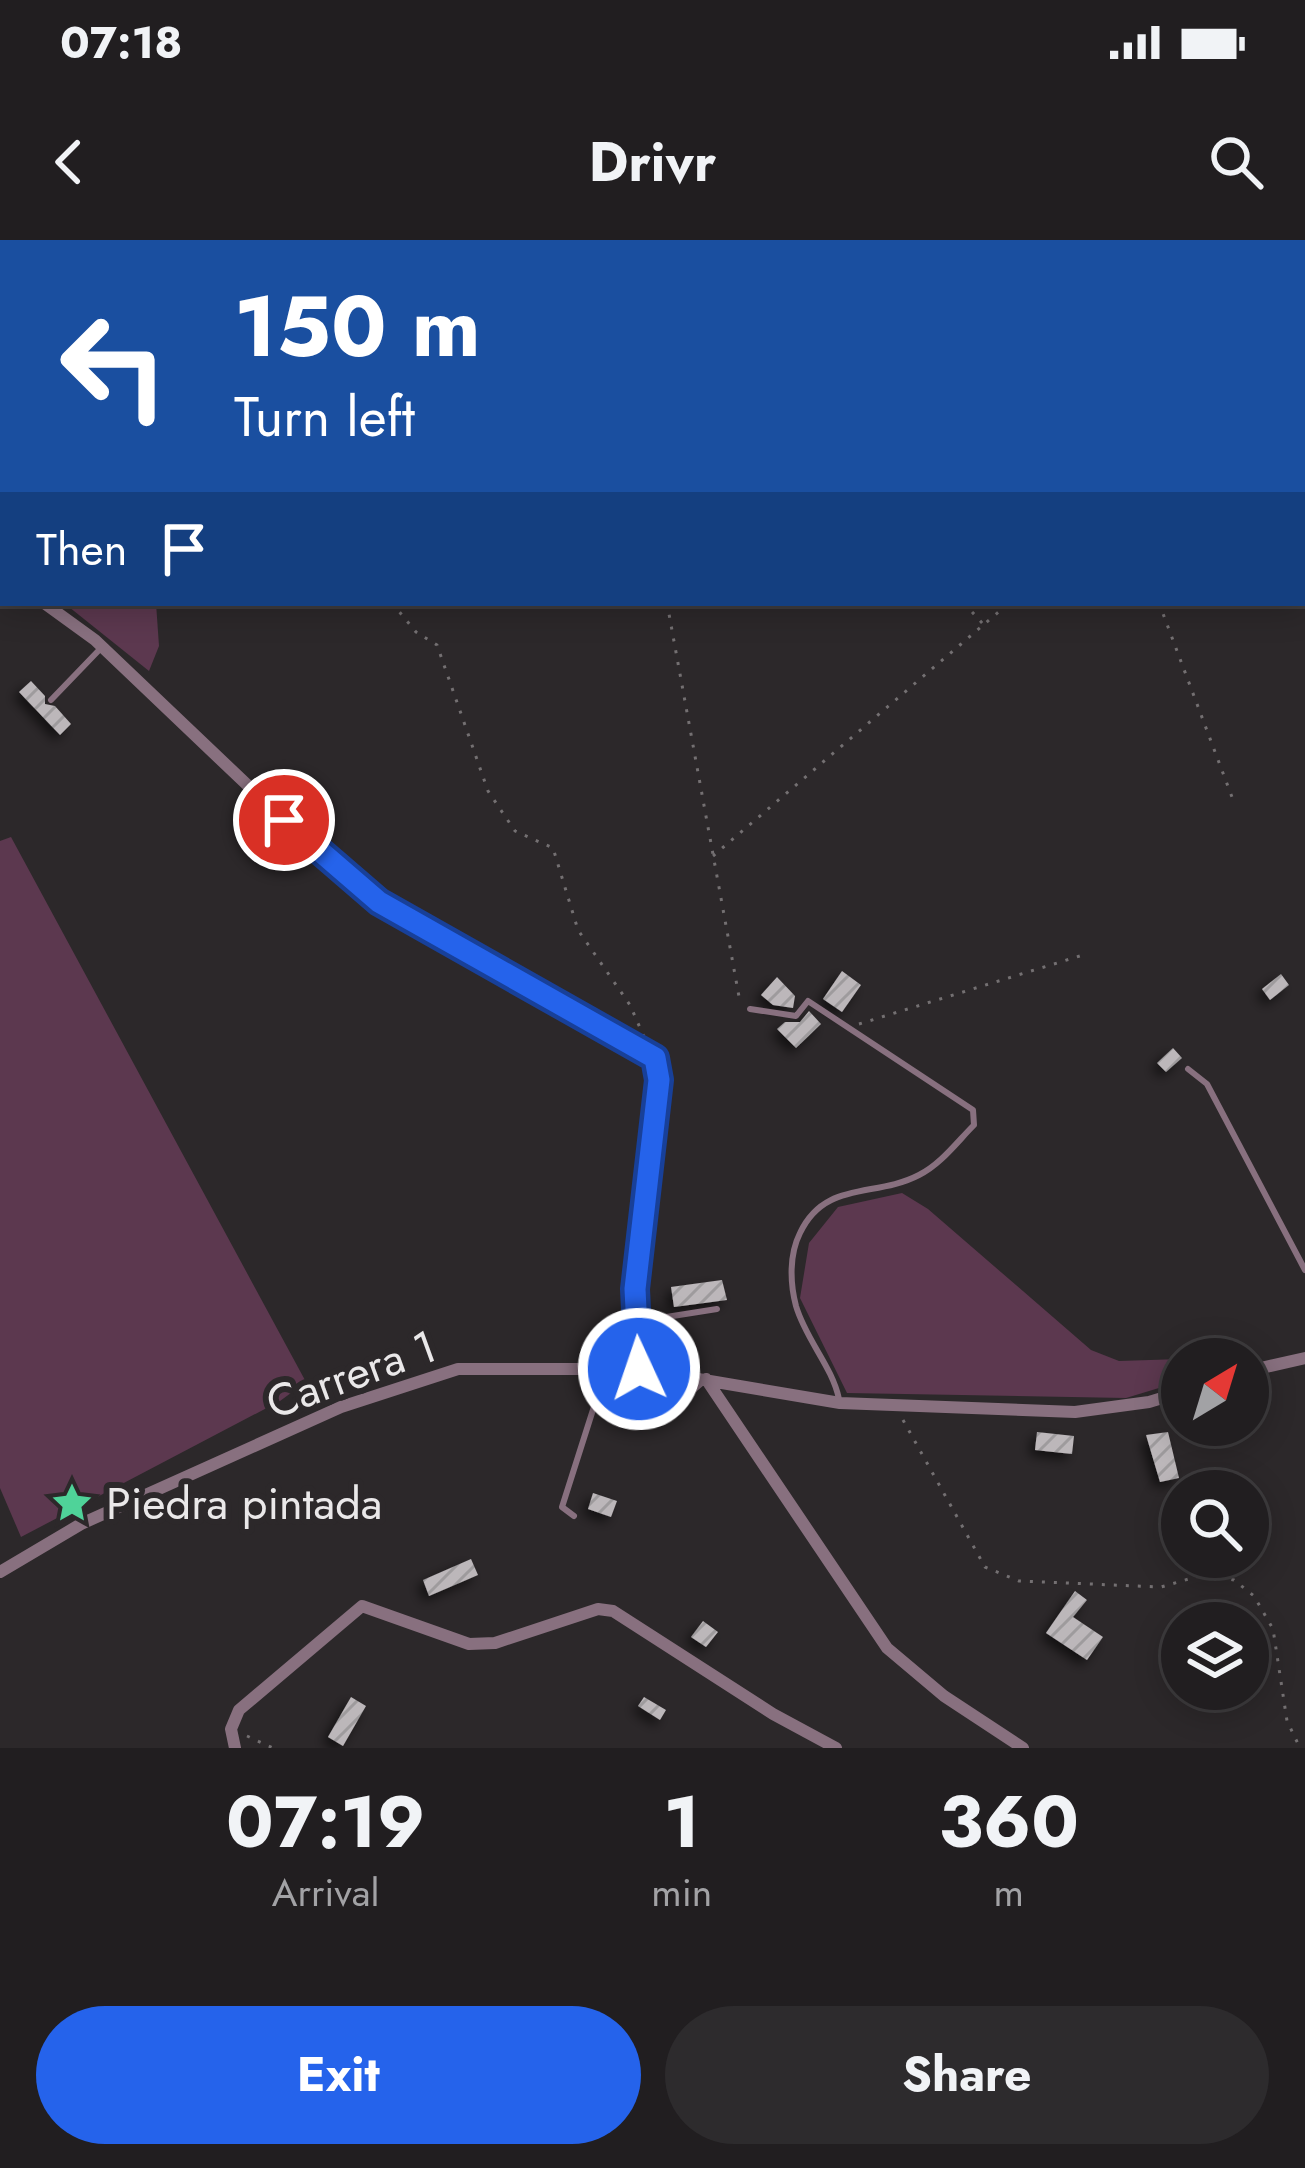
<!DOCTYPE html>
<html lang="en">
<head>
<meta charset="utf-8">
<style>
  :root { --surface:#211e20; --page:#2d2b2d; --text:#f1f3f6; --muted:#a2a2a5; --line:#3e3c3e; --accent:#2563eb }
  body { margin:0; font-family:Jost,sans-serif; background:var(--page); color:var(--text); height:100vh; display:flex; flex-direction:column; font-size:45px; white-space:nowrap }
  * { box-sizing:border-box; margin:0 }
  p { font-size:39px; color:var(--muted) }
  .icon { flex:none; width:66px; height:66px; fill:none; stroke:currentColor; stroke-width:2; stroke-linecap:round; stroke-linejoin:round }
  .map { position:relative; height:1508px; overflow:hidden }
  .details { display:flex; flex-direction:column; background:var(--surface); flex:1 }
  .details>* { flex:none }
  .banner { position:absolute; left:0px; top:0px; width:1305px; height:366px; box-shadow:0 6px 30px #0003,0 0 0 3px var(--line); background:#1a4fa0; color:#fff; overflow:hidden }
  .needle { width:78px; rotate:38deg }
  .tools { position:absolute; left:1161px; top:1098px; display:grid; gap:24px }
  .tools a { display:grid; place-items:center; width:108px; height:108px; border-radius:50%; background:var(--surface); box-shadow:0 6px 30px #0003,0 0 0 3px var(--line); font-size:60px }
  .pin { position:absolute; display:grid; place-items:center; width:102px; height:102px; color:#fff; margin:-51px; border:6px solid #fff; border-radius:50%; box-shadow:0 3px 12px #0007 }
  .me { position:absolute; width:132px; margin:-66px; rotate:357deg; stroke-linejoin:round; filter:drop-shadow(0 0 9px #0008) }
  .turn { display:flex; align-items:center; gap:42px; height:252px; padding:0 36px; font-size:54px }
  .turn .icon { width:156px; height:156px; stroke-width:2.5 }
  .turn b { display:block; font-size:84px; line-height:102px }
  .then { display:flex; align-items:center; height:114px; padding:0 36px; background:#0003; gap:24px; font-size:45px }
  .eta { display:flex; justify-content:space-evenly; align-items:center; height:204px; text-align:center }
  .eta b { font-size:72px; font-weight:700; line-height:84px }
  .action { display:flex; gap:24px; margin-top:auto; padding:24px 36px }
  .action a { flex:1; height:138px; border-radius:72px; background:var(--accent); color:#fff; font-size:48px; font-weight:700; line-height:138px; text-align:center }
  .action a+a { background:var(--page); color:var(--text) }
  .status { display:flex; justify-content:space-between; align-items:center; height:84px; padding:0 60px; background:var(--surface); direction:ltr }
  .status svg { height:33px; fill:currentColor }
  header { display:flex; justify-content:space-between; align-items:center; height:156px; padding:0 36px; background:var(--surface); font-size:54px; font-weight:700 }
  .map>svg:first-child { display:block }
  .green { fill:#5c384f }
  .building { fill:url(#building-hatch); filter:url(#shadow) }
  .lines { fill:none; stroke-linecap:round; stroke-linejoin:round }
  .path { stroke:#747072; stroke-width:3; stroke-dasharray:3 9; stroke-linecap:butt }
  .lane { stroke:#88707f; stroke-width:6 }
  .street { stroke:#88707f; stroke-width:12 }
  .route-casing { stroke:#184099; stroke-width:30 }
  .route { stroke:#2563eb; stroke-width:21 }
  .labels { text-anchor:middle; stroke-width:12; stroke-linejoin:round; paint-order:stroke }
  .street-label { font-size:45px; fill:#eae8e9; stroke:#2c282a }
  .poi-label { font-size:45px; fill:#eae8e9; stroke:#2c282a; text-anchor:start }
</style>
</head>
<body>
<div class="status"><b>07:18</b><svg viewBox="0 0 49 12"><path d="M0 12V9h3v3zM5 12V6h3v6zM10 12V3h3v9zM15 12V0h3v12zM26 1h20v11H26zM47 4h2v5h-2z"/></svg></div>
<header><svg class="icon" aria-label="back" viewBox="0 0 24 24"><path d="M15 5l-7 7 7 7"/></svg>Drivr<svg class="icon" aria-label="search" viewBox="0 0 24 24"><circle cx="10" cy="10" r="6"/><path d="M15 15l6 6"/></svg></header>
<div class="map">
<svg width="1305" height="1508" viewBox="0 0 1305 1508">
  <defs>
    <pattern id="building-hatch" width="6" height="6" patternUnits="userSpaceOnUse" patternTransform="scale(3)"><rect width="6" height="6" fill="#bcb7ba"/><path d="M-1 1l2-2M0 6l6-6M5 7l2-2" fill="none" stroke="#9e9b9d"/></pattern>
    <filter id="shadow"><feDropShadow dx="-5.5" dy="5.5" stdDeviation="6" flood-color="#0009"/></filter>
  </defs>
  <rect width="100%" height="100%" fill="#2c282a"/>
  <!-- green -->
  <path class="green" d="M 0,0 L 131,3 L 3,3 L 3,333 Z
    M 64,363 L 156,363 L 159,406 L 149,431 Z
    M 11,597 L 306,1142 L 280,1161 L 21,1297 L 0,1248 L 0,601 Z
    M 902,953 L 928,969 L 1091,1110 L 1119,1121 L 1181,1119 L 1182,1141 L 1126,1158 L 847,1153 L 800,1058 L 809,1003 L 838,967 Z"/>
  <!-- building -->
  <path class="building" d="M 31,441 L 45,456 L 45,464 L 55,466 L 71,484 L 60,495 L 19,452 Z
    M 842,731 L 861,745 L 842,772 L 823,759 Z
    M 1281,734 L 1289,745 L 1270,760 L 1262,749 Z
    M 777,737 L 795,756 L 793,768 L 773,765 L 761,755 Z
    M 809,771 L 821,784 L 796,808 L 777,789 L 785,782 L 800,782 Z
    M 1173,808 L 1182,818 L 1166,832 L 1157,823 Z
    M 722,1040 L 727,1060 L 674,1067 L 671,1047 Z
    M 1037,1192 L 1074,1196 L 1072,1214 L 1035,1210 Z
    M 1168,1192 L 1179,1238 L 1160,1242 L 1146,1195 Z
    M 593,1253 L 617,1261 L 611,1277 L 588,1269 Z
    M 471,1319 L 478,1335 L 429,1356 L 423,1340 Z
    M 1075,1351 L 1087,1360 L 1073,1377 L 1103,1397 L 1087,1420 L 1046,1393 Z
    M 703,1381 L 718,1392 L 706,1407 L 691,1397 Z
    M 351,1457 L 366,1466 L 343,1506 L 328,1497 Z
    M 644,1457 L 666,1470 L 660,1480 L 638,1466 Z"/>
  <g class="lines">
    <!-- path -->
    <path class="path" d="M 413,0 L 418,3
      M 439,3 L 454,3
      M 533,3 L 533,0
      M 804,3 L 809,0
      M 392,363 L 416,392 L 437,405 L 488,551 L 515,591 L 553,608 L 578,690 L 630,765 L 644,797
      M 667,363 L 740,762
      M 964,363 L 983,384
      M 1159,363 L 1235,565
      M 713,616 L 1009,363
      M 859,784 L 1083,715
      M 903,1180 L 985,1327 L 1019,1341 L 1161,1347 L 1206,1334 L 1234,1340 L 1254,1356 L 1273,1389 L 1287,1481 L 1300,1508
      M 247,1496 L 273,1508"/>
    <!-- lane -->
    <path class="lane" d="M 51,460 L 102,407
      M 750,769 L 796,776 L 808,761 L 973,870 L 974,885 C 957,902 941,924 919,935 C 875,958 825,940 800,993 C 789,1015 790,1043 796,1066 C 806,1100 832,1126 839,1159
      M 1188,829 L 1207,844 L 1305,1030
      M 639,1112 L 660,1078 L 717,1069
      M 574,1276 L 562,1267 L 598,1154 L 609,1149 L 689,1154 L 704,1141"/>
    <!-- street -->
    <path class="street" d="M 0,347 L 3,348
      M 44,363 L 95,400 L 284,580 L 379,662 L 655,818 L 659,840 L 636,1049 L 639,1129
      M 1248,1131 L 1305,1118
      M 706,1139 L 887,1408 L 944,1456 L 1023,1508
      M 0,1332 L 81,1284 L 341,1167 L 458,1129 L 639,1129 L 840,1163 L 1075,1172 L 1149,1162 L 1182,1152
      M 235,1508 L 231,1489 L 239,1470 L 362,1366 L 469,1404 L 495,1403 L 598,1369 L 613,1371 L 773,1474 L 836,1508"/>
  </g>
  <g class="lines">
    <!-- route casing -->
    <g class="route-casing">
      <path id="route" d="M 284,580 L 379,662 L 655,818 L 659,840 L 635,1049 L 639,1129"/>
    </g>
    <!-- route -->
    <use href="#route" class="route"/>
  </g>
  <!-- icons -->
  <defs>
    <g id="sight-bare" transform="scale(3.24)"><path d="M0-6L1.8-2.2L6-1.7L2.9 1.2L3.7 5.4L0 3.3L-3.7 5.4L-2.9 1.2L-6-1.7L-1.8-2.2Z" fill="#4fd399" stroke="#2c282a" stroke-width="2.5" paint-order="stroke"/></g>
  </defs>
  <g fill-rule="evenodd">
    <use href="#sight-bare" x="72" y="1263"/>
  </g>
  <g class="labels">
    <!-- street labels -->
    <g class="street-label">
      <text transform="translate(351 1134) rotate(-20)" y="16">Carrera 1</text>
    </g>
    <!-- poi labels -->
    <g class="poi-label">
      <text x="106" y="1279">Piedra pintada</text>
    </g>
  </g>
</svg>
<div class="tools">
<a><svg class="needle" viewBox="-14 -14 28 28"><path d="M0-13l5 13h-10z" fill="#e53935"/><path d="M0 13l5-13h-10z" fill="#a2a2a5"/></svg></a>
<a><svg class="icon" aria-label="search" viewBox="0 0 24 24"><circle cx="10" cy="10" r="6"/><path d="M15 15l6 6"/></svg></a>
<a><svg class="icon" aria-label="layers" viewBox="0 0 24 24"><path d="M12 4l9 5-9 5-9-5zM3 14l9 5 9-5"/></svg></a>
</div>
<div class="pin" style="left:284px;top:580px;background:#d93025"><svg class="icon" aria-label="arrive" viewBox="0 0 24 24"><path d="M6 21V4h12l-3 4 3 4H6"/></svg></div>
<svg class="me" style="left:639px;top:1129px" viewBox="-20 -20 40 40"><circle r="17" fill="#2563eb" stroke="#fff" stroke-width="3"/><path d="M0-11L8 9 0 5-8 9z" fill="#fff"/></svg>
<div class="banner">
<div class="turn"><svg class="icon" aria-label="left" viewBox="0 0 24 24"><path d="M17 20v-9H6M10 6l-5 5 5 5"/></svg><div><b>150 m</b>Turn left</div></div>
<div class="then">Then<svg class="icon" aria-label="arrive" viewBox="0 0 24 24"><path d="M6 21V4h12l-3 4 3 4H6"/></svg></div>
</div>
</div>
<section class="details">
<div class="eta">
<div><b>07:19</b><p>Arrival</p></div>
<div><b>1</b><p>min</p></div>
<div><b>360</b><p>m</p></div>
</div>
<div class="action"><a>Exit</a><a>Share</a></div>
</section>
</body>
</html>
